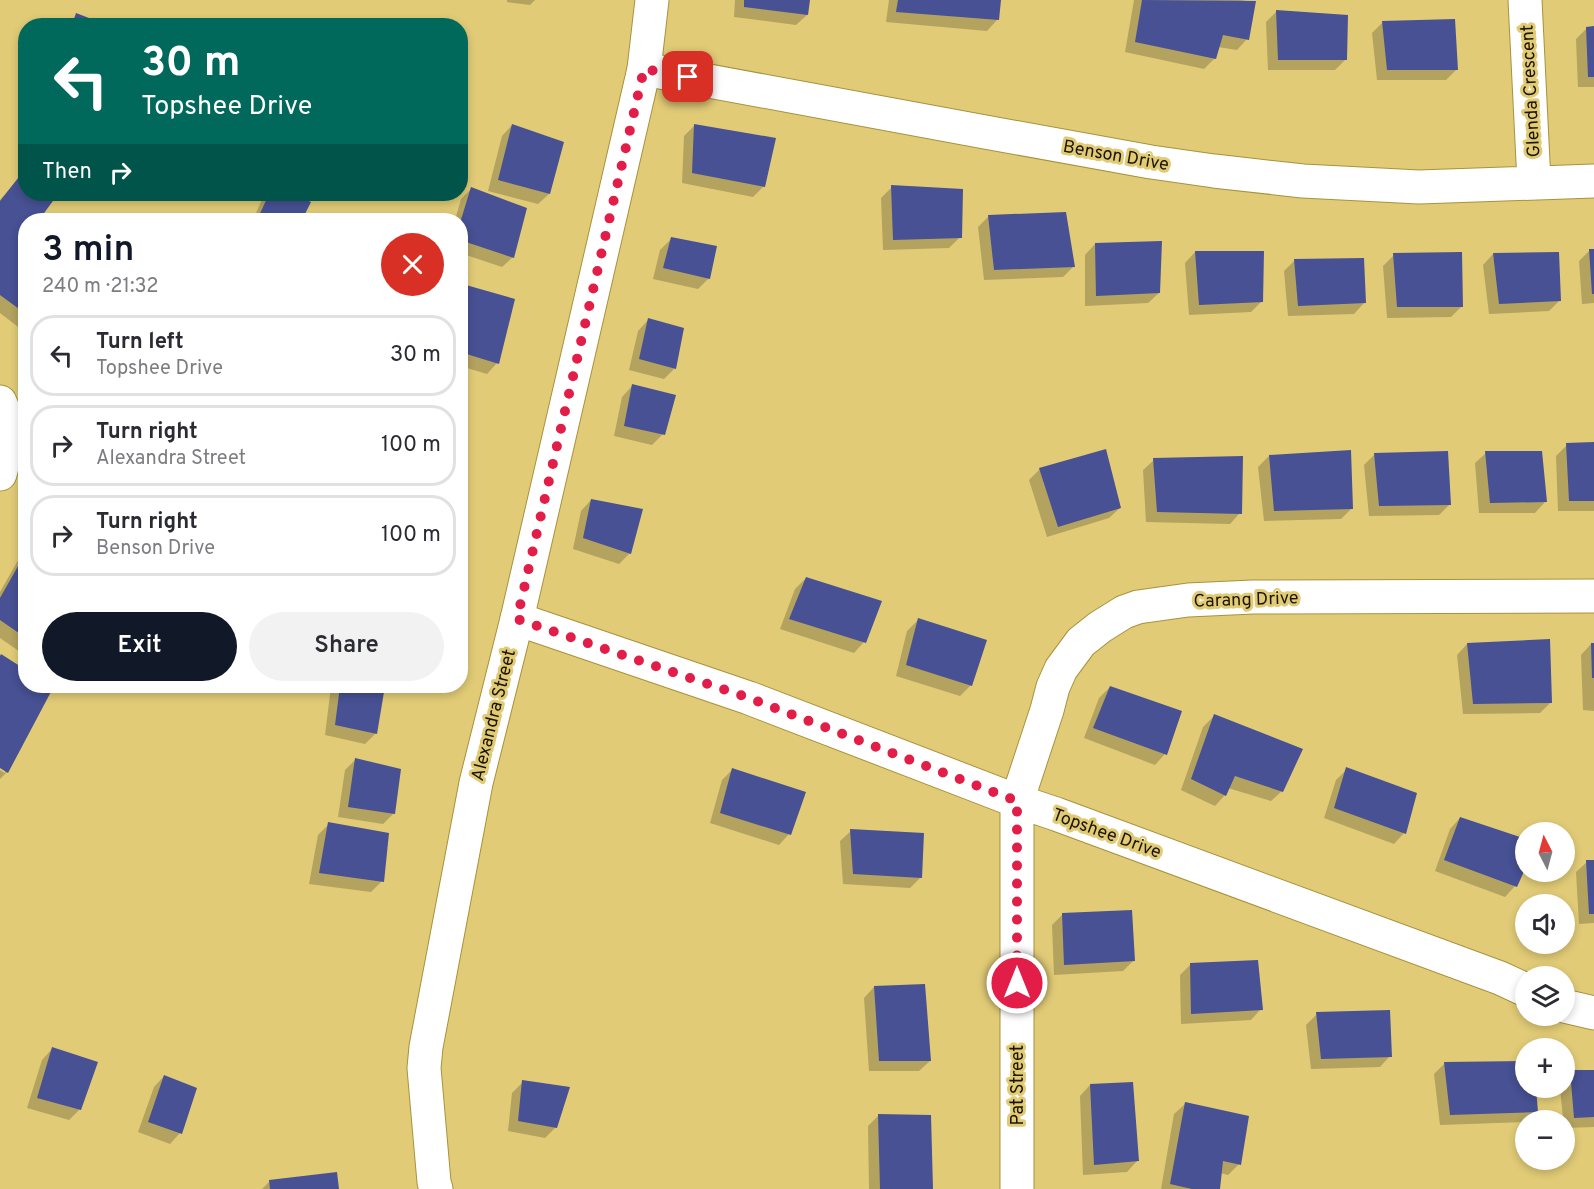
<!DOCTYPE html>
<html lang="en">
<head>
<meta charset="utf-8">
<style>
  :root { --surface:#fff; --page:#f2f2f3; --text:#2b2b33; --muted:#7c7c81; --line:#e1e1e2; --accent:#111827 }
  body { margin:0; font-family:Overpass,sans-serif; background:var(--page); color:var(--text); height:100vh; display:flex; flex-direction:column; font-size:22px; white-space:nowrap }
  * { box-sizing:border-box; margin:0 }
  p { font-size:20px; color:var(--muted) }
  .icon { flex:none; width:33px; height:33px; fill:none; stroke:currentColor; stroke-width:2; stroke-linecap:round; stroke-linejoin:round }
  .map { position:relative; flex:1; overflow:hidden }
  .side { position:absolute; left:18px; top:213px; width:450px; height:480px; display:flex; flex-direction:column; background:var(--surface); border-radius:24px; box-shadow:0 3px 9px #0003 }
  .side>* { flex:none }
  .hud { position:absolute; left:18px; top:18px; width:450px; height:183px; border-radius:24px; box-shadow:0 3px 9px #0003; background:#00695c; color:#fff; overflow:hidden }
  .needle { width:39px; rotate:354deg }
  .fabs { position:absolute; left:1515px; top:822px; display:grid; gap:12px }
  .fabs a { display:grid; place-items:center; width:60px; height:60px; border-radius:50%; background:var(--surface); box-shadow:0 3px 9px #0003; font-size:30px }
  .pin { position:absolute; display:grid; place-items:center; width:51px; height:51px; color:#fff; margin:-26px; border-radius:12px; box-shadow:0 3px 9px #0006 }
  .me { position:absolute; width:66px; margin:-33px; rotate:0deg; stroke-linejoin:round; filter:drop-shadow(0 0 4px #0008) }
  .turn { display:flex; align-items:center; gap:21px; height:126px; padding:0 24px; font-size:27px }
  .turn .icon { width:78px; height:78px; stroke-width:2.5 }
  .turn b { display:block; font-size:42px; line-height:51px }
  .then { display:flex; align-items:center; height:57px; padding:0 24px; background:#0003; gap:12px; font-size:22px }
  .round { display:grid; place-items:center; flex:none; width:63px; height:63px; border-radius:32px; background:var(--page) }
  .headline { display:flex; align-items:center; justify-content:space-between; height:102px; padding:0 24px }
  h1 { font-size:36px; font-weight:600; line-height:45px; color:var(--accent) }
  .cta { display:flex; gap:12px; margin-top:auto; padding:12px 24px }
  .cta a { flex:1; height:69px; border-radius:36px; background:var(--accent); color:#fff; font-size:24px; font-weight:600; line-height:69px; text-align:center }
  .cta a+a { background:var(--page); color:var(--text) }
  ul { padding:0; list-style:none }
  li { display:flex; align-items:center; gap:18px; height:81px; margin:0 12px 9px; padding:0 12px; border:3px solid var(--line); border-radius:24px }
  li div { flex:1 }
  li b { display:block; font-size:22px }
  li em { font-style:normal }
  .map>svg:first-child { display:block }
  .shadow { fill:#0003 }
  .building { fill:#475193 }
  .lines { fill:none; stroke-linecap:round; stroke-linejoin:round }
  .minor-casing { stroke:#a8923d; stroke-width:35 }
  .secondary-casing { stroke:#a8923d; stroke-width:35 }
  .minor { stroke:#fff; stroke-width:33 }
  .secondary { stroke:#fff; stroke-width:33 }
  .route { stroke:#e11d48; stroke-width:10; stroke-dasharray:0 18 }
  .labels { text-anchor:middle; stroke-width:6; stroke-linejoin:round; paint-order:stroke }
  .street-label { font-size:18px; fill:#1c1500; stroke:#e1cb77 }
</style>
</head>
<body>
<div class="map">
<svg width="1594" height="1189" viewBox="0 0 1594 1189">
  <rect width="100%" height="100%" fill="#e1cb77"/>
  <!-- shadow -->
  <path class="shadow" d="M 507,0 L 535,0 L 530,5 L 507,2 Z
    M 735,0 L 809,0 L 807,15 L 796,25 L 734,17 Z
    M 889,0 L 999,0 L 997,20 L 987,31 L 886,22 Z
    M 1134,0 L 1240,0 L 1254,2 L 1247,39 L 1237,50 L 1218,47 L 1215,58 L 1204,69 L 1125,52 Z
    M 1277,11 L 1346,59 L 1335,70 L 1268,70 L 1266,22 Z
    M 77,14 L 104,26 L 66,26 Z
    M 1382,23 L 1457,69 L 1446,80 L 1377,80 L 1372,33 Z
    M 1587,28 L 1594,28 L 1594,87 L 1578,87 L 1576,39 Z
    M 512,125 L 549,194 L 538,204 L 488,191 L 502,136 Z
    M 694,126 L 764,186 L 753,197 L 682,183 L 684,136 Z
    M 26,170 L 26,194 L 56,194 L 37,220 L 26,220 L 26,333 L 0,313 L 0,200 Z
    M 892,187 L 960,237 L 949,248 L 883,250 L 881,198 Z
    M 471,189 L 513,257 L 502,267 L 460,253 L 460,220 L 455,220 L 461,199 Z
    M 267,194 L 289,194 L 309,203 L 301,220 L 253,220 L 263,197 Z
    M 989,216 L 1073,267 L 1063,277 L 984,280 L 978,227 Z
    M 671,239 L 709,278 L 698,289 L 653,279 L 660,250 Z
    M 1095,244 L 1159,293 L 1148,303 L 1085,306 L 1085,255 Z
    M 1590,250 L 1594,250 L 1594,303 L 1582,304 L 1579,261 Z
    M 1195,252 L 1262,301 L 1251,312 L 1189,315 L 1185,263 Z
    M 1493,254 L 1559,301 L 1549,311 L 1489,314 L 1483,265 Z
    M 1394,255 L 1462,306 L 1451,317 L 1387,318 L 1383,266 Z
    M 1295,260 L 1364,303 L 1354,314 L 1288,316 L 1284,271 Z
    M 466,287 L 497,363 L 487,374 L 460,366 L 460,293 Z
    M 648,320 L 675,368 L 664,379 L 629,370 L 638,331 Z
    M 632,386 L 663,434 L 652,445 L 614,436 L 622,397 Z
    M 1594,443 L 1594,511 L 1558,511 L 1556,456 L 1567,445 Z
    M 1486,453 L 1545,502 L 1535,513 L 1479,513 L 1475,463 Z
    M 1375,454 L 1449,505 L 1439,515 L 1369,516 L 1364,465 Z
    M 1269,456 L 1352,508 L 1341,519 L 1264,521 L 1258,467 Z
    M 1154,460 L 1240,513 L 1230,524 L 1146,522 L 1143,470 Z
    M 1040,469 L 1120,508 L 1109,518 L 1047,537 L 1029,480 Z
    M 591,500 L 630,553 L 619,564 L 573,549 L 581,511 Z
    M 26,550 L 26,656 L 0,638 L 0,592 L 21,555 Z
    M 806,578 L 864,642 L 854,653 L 780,629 L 795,589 Z
    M 918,620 L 971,685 L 960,696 L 896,676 L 907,631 Z
    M 1467,644 L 1551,702 L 1540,713 L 1463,714 L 1457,655 Z
    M 1591,644 L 1594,644 L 1594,711 L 1583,710 L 1581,655 Z
    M 0,657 L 26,686 L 47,686 L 51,688 L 7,772 L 0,779 L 0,770 L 5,773 L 5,770 L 0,766 Z
    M 331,686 L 383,686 L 376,733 L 365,744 L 325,735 Z
    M 1110,687 L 1165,754 L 1155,765 L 1084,738 L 1099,698 Z
    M 1214,716 L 1282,791 L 1271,801 L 1228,788 L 1225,795 L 1215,806 L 1181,790 L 1203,727 Z
    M 355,760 L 394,813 L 383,824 L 338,817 L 345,770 Z
    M 733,769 L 789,834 L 779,845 L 710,823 L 722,780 Z
    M 1347,769 L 1404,833 L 1394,844 L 1324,818 L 1336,780 Z
    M 1460,818 L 1515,886 L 1505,897 L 1435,871 L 1450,829 Z
    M 329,824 L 382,881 L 371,892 L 309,884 L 318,835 Z
    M 851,831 L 921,877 L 910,888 L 843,884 L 840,841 Z
    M 1587,862 L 1594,862 L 1594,923 L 1579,924 L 1576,872 Z
    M 1063,914 L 1134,960 L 1123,971 L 1054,975 L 1052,925 Z
    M 1191,964 L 1261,1009 L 1251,1020 L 1181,1024 L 1180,975 Z
    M 874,987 L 930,1061 L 919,1071 L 869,1071 L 864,998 Z
    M 1317,1014 L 1390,1056 L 1380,1067 L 1311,1069 L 1306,1025 Z
    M 52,1049 L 80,1109 L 69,1120 L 27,1108 L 42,1060 Z
    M 1445,1063 L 1526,1088 L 1534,1088 L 1536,1112 L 1527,1120 L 1526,1120 L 1526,1122 L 1440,1125 L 1434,1074 Z
    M 1594,1071 L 1594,1127 L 1564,1128 L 1560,1088 L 1564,1088 L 1564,1078 L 1571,1072 Z
    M 164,1076 L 180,1133 L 170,1144 L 138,1132 L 154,1087 Z
    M 523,1082 L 556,1127 L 545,1138 L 508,1131 L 512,1093 Z
    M 1090,1085 L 1137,1161 L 1127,1172 L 1083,1175 L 1080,1096 Z
    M 1185,1104 L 1239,1164 L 1228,1175 L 1220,1173 L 1218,1189 L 1161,1189 L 1174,1114 Z
    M 879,1115 L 931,1189 L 869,1189 L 868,1126 Z
    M 270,1181 L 338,1189 L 262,1189 Z"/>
  <!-- building -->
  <path class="building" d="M 744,0 L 810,0 L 808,15 L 744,7 Z
    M 898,0 L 1001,0 L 999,20 L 896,12 Z
    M 1142,0 L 1256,1 L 1249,40 L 1223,35 L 1216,59 L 1135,42 Z
    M 1276,10 L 1348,15 L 1347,60 L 1278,60 Z
    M 76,13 L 107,25 L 107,26 L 72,26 Z
    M 1455,19 L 1458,70 L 1387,70 L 1382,21 Z
    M 1594,26 L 1594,77 L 1588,77 L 1586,27 Z
    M 512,124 L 564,142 L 550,194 L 498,180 Z
    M 694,124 L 776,138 L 765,187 L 692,173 Z
    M 26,168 L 26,194 L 58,194 L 39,220 L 26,220 L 26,314 L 0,295 L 0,201 Z
    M 891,185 L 963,189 L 962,238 L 893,240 Z
    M 471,187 L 527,208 L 514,258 L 460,240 L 460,223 Z
    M 269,194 L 293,194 L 311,202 L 302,220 L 257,220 Z
    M 1066,212 L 1075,267 L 994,270 L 988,215 Z
    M 671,237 L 717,246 L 710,279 L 663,268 Z
    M 1162,241 L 1160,293 L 1096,296 L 1095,243 Z
    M 1589,249 L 1594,249 L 1594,294 L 1592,294 Z
    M 1195,251 L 1264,251 L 1263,302 L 1199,305 Z
    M 1462,252 L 1463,307 L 1397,307 L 1393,253 Z
    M 1559,252 L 1561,301 L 1499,304 L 1493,253 Z
    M 1364,258 L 1366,303 L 1298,306 L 1294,259 Z
    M 466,285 L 515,299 L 499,364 L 460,352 L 460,317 Z
    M 648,318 L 684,328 L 676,369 L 639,359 Z
    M 632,384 L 676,395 L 665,435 L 624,426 Z
    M 460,405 L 468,409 L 460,422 Z
    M 1594,442 L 1594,501 L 1569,501 L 1566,443 Z
    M 1106,449 L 1121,508 L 1058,527 L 1039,468 Z
    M 1351,450 L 1353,509 L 1274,511 L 1269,455 Z
    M 1448,451 L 1451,505 L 1379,506 L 1374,453 Z
    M 1485,451 L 1542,451 L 1547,502 L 1490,503 Z
    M 1243,456 L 1242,514 L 1157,512 L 1153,458 Z
    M 591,499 L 643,509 L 631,554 L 583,538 Z
    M 26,552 L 26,638 L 0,620 L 0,598 Z
    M 806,577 L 882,601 L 866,643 L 789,619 Z
    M 918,618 L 987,640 L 972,686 L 906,665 Z
    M 1550,639 L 1552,703 L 1473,704 L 1467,643 Z
    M 1591,643 L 1594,643 L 1594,678 L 1592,678 Z
    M 1,654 L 26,670 L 26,686 L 50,686 L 53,688 L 8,773 L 0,768 L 0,656 Z
    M 340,686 L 385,686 L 377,734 L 335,725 Z
    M 1110,686 L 1182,711 L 1167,755 L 1093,728 Z
    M 1214,714 L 1303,749 L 1283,792 L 1235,776 L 1226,796 L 1191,779 Z
    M 355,758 L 401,769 L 395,814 L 348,807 Z
    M 1346,767 L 1417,793 L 1406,834 L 1334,808 Z
    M 732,768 L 806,792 L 791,835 L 720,813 Z
    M 1460,817 L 1526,839 L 1526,867 L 1517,887 L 1444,860 Z
    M 328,822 L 389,833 L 384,882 L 319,873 Z
    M 850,829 L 924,833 L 922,878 L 853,874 Z
    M 1586,860 L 1594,860 L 1594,914 L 1589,914 Z
    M 1132,910 L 1135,961 L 1064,965 L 1062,913 Z
    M 1258,960 L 1263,1010 L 1191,1014 L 1190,963 Z
    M 925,984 L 931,1061 L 879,1061 L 874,986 Z
    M 1390,1010 L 1392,1057 L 1321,1059 L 1316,1012 Z
    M 52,1047 L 98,1062 L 81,1110 L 37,1098 Z
    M 1526,1061 L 1526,1088 L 1536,1088 L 1538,1112 L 1450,1115 L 1444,1062 Z
    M 1570,1070 L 1594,1070 L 1594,1117 L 1574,1118 Z
    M 164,1075 L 197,1088 L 182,1134 L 148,1122 Z
    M 522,1080 L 570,1087 L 557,1128 L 518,1121 Z
    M 1133,1082 L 1139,1161 L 1094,1165 L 1090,1084 Z
    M 1185,1102 L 1249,1116 L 1241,1165 L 1223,1161 L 1220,1189 L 1192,1189 L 1170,1184 Z
    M 878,1114 L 931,1115 L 933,1189 L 880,1189 Z
    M 337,1172 L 339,1189 L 270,1189 L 269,1180 Z"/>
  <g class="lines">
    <!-- minor casing -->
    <g class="minor-casing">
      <path id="minor" d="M 1525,0 L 1534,182
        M 644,69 L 985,132 L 1151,162 L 1214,171 L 1303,181 L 1419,187 L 1594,181
        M 0,402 C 12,427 7,449 0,474
        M 517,619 L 749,698 L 1017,801 L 1056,814 L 1500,978 L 1526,990
        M 1564,1006 L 1594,1013
        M 1017,1189 L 1017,801 L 1047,710 L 1053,687 L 1061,669 L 1081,642 L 1100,627 L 1124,612 L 1138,607 L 1188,600 L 1253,597 L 1594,596"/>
    </g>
    <!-- secondary casing -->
    <g class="secondary-casing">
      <path id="secondary" d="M 436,1189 L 434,1182 L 424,1068 L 426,1047 L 476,783 L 517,619 L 644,69 L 652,0"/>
    </g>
    <!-- minor -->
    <use href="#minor" class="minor"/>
    <!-- secondary -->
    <use href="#secondary" class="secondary"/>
  </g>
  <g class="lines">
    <!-- route -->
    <path class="route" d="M 688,77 L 644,69 L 517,619 L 749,698 L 1017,801 L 1017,983"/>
  </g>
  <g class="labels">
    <!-- street labels -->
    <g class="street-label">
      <text transform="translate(1530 91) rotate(-93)" y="6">Glenda Crescent</text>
      <text transform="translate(1116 155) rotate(10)" y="6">Benson Drive</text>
      <text transform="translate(1246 599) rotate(-2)" y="6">Carang Drive</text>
      <text transform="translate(493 715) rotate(-76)" y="6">Alexandra Street</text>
      <text transform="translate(1107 833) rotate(20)" y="6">Topshee Drive</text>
      <text transform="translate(1017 1085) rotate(-90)" y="6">Pat Street</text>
    </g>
  </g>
</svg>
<div class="fabs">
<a><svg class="needle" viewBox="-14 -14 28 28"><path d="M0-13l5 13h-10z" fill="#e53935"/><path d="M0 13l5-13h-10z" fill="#7c7c81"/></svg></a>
<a><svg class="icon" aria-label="sound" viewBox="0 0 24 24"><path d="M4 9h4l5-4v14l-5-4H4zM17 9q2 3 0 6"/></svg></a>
<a><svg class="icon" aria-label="layers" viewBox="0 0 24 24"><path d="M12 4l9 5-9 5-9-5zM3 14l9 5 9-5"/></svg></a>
<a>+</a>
<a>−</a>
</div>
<div class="pin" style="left:688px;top:77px;background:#d93025"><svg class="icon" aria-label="arrive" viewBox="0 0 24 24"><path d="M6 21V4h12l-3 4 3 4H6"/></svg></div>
<svg class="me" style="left:1017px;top:983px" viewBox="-20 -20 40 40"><circle r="17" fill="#e11d48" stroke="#fff" stroke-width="3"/><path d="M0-11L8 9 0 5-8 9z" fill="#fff"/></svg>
<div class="hud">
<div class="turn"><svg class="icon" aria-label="left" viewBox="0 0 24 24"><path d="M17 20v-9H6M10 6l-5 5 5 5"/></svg><div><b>30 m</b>Topshee Drive</div></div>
<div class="then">Then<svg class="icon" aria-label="right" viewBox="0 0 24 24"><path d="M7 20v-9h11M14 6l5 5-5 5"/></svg></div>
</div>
<section class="side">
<div class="headline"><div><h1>3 min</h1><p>240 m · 21:32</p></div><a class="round" style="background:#d93025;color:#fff"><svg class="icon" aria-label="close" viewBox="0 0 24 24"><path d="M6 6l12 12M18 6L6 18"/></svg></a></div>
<ul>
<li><svg class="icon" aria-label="left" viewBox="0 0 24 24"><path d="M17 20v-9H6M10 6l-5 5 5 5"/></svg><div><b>Turn left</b><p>Topshee Drive</p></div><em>30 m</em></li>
<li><svg class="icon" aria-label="right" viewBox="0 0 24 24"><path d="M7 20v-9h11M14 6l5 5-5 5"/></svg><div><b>Turn right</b><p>Alexandra Street</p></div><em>100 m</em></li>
<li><svg class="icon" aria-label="right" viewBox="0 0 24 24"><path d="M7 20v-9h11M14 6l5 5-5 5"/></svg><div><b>Turn right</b><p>Benson Drive</p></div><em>100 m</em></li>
</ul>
<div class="cta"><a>Exit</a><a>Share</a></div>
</section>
</div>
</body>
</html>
